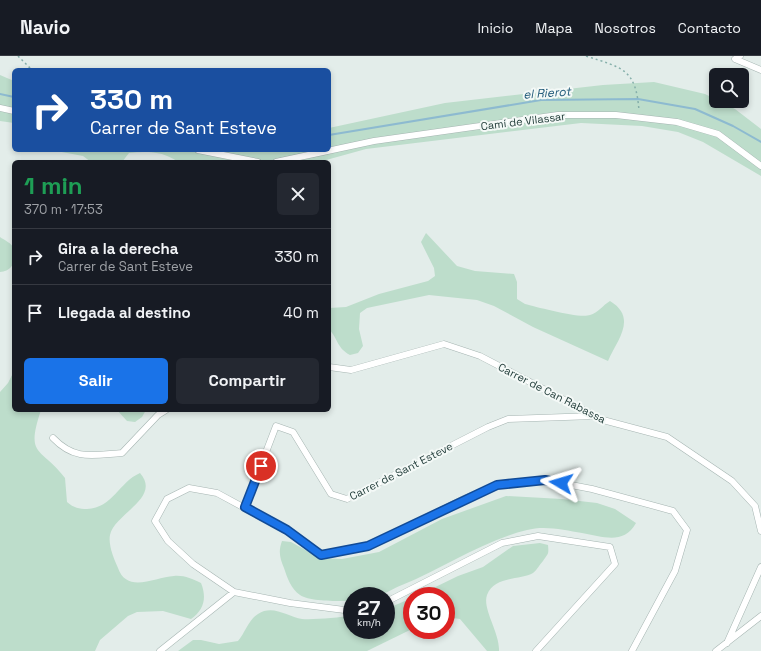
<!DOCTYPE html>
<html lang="es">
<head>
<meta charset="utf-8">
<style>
  :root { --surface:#171b24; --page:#242831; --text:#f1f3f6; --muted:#9ea1a6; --line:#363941; --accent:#1a73e8 }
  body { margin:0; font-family:"Space Grotesk",sans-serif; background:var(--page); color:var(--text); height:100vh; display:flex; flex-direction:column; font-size:15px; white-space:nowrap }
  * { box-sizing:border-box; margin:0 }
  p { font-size:13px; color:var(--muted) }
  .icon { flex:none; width:22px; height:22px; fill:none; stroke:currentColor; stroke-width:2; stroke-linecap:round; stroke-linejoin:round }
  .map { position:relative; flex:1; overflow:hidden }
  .details { position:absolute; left:12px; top:104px; width:319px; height:252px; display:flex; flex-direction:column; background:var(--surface); border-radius:6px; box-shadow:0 2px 6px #0003 }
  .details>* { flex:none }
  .banner { position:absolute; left:12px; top:12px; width:319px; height:84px; border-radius:6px; box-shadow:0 2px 6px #0003; background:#1a4fa0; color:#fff; overflow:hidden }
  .buttons { position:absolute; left:709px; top:12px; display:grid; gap:8px }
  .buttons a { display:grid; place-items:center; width:40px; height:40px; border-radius:6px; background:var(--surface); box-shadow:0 2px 6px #0003; font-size:20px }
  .speed { position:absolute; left:343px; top:531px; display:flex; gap:8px; font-size:20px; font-weight:700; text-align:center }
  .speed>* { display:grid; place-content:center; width:52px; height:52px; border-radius:50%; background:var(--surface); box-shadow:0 2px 6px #0003; line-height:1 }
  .speed small { font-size:10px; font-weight:400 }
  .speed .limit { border:6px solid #d22; background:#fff; color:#111 }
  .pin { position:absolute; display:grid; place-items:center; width:34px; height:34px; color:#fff; margin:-17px; border:2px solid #fff; border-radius:50%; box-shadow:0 1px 4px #0007 }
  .me { position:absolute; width:44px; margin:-22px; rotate:277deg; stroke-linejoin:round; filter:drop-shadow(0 0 3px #0008) }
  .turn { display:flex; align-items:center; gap:14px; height:84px; padding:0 12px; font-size:18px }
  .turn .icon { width:52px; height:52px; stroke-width:2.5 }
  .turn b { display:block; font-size:28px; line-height:34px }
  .round { display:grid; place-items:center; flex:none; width:42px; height:42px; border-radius:6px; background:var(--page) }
  .head { display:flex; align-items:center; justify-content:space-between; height:68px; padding:0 12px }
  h1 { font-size:24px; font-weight:600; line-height:30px; color:#1e9e55 }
  .button { display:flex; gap:8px; margin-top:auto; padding:8px 12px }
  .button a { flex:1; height:46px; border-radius:6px; background:var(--accent); color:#fff; font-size:16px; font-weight:600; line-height:46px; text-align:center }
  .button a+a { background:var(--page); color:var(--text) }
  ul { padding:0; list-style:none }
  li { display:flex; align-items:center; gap:12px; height:56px; padding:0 12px; border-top:1px solid var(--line) }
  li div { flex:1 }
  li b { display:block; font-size:15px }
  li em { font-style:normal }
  header { display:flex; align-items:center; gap:24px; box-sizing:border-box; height:56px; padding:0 20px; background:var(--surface); border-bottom:1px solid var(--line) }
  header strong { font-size:19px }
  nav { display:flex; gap:22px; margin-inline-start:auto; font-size:14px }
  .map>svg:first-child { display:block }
  .green { fill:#bdddcb }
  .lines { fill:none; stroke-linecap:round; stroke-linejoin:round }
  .stream { stroke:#8dbad0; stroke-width:2 }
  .minor-casing { stroke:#a6b5b2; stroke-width:7 }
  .path { stroke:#85afaa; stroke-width:1.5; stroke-dasharray:2 3; stroke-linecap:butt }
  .minor { stroke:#fff; stroke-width:6 }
  .route-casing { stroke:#114b97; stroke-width:10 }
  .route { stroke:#1a73e8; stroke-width:7 }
  .labels { text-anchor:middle; stroke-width:4; stroke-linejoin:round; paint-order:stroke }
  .street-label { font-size:11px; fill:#233e3b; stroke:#f4f9f7 }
  .water-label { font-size:12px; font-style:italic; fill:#1f5978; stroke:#f4f9f7 }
</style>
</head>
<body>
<header>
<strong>Navio</strong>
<nav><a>Inicio</a><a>Mapa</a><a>Nosotros</a><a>Contacto</a></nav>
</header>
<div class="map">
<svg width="761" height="595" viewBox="0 0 761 595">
  <rect width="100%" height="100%" fill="#e3edea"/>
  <!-- green -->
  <path class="green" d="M 0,19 L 14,25 L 14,67 L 0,65 Z
    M 654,26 L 705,38 L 735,53 L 761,73 L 761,120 L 703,86 L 678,76 L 642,70 L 581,67 L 366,93 L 319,106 L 178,106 C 163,95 147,95 129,97 L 122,106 L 91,106 L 83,100 L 51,94 L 329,94 L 329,72 L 445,47 L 603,29 Z
    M 426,177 L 457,210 L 475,215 L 514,218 L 517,226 L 517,243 L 525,248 C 537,251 580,263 590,259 C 598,257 603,249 610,245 C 638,262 617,284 608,305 L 533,271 L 494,250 L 477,244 L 429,239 L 367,252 L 360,257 L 359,273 L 363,290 L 358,297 L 350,299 C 337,292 338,283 329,273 L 329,252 L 346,251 L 379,238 L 428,225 L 435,220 L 434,212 L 421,186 Z
    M 0,181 C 4,184 12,187 14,193 C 17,204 12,216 0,216 Z
    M 14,315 L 14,354 L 41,354 C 25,402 41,390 65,422 L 67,446 C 74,452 79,453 87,453 C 113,452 119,426 140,417 C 162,442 114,458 110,479 C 108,489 114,503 118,512 C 127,538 155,521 174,520 C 184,519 192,523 201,527 C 207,542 204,554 191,563 L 163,555 L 137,556 L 128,560 L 100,584 L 95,595 L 0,595 L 0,336 L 8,327 Z
    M 117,354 L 146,354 L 142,361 L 135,366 L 127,365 Z
    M 506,440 L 562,443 L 597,447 L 615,453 L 636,467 C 623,490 602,480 582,477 C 565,474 544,469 527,474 C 482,485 444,512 402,529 C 394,532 384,539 376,540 C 369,541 360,540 352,540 L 352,545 C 339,545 310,546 300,539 C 291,533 287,521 284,512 C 280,502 278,496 282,485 L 291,486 L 320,502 L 342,503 L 379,496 L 442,463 Z
    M 540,487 L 548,489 C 549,499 548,497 543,505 C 539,509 537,514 533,517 C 521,524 494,520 487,539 C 482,553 500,577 499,595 L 487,595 L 460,563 L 446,561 L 446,540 L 417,540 L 458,520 L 483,511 L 513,490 Z
    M 412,542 L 412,573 L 367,595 L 178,595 L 193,584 L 201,584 L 219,588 L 238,585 C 245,577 249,563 258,558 C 273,548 288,561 302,563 C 315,564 339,561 352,560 L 352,574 L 386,574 L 386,553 Z"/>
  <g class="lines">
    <!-- stream -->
    <path class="stream" d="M 0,38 L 14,41
      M 329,79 L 541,44 L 638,43 L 695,53 L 733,70 L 761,86"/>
    <!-- minor casing -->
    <g class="minor-casing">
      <path id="minor" d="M 740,0 L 735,3 L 761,14
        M 0,52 L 14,55
        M 198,94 L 258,106
        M 276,106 L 374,85 L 558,59 L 616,59 L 677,66 L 718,78 L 761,110
        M 329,311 L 351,314 L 444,288 L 480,300 L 603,364 L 667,381 L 732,425 L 755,450 L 761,475
        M 53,382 C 75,405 93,399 122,397 L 158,359 L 166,354
        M 245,451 L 276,370 L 293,376 L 331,438 L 347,443 L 488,371 L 508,363 L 594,360
        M 386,546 L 502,487 L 538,480 L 610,491 L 615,508 L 536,595
        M 352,555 L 290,547 L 234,536 L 193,508 L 168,485 L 155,465 L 167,443 L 189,432 L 217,437 L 287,475 L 321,499 L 368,490 L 466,442 L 497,429 L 545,424 L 592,433 L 673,455 L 687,474 L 675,515 L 632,595
        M 727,587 L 761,511
        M 160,595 L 234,536
        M 716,595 L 761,560"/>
    </g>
    <!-- path -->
    <path class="path" d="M 18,0 L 32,14
      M 586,0 C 622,12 636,12 639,55"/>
    <!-- minor -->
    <use href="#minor" class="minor"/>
  </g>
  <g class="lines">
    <!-- route casing -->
    <g class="route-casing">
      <path id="route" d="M 261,410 L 245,451 L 287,474 L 321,499 L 368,490 L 497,429 L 545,424 L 561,427"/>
    </g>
    <!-- route -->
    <use href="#route" class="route"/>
  </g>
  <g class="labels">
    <!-- street labels -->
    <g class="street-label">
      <text transform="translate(523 65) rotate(-7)" y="4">Camí de Vilassar</text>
      <text transform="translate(552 337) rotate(27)" y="4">Carrer de Can Rabassa</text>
      <text transform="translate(401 415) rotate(-27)" y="4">Carrer de Sant Esteve</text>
    </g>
    <!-- water labels -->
    <g class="water-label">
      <text transform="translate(547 37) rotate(-4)" y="4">el Rierot</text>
    </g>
  </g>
</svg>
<div class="buttons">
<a><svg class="icon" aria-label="search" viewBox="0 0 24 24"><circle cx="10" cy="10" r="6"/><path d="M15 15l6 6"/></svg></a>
</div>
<div class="speed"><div>27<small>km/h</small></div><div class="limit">30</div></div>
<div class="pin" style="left:261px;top:410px;background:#d93025"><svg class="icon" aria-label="arrive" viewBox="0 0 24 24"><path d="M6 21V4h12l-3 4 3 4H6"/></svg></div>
<svg class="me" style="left:561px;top:427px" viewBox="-20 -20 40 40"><path d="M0-17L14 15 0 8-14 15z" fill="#1a73e8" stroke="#fff" stroke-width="4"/></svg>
<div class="banner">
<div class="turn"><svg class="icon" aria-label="right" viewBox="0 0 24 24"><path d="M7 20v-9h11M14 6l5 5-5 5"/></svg><div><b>330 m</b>Carrer de Sant Esteve</div></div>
</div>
<section class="details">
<div class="head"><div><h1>1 min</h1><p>370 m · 17:53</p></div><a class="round"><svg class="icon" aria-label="close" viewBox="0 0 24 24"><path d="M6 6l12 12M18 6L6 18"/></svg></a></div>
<ul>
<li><svg class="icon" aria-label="right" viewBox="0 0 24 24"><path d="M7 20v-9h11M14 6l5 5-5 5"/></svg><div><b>Gira a la derecha</b><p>Carrer de Sant Esteve</p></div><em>330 m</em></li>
<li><svg class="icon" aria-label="arrive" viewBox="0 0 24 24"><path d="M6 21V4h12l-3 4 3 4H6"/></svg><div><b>Llegada al destino</b></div><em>40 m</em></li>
</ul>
<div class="button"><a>Salir</a><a>Compartir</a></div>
</section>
</div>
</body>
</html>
